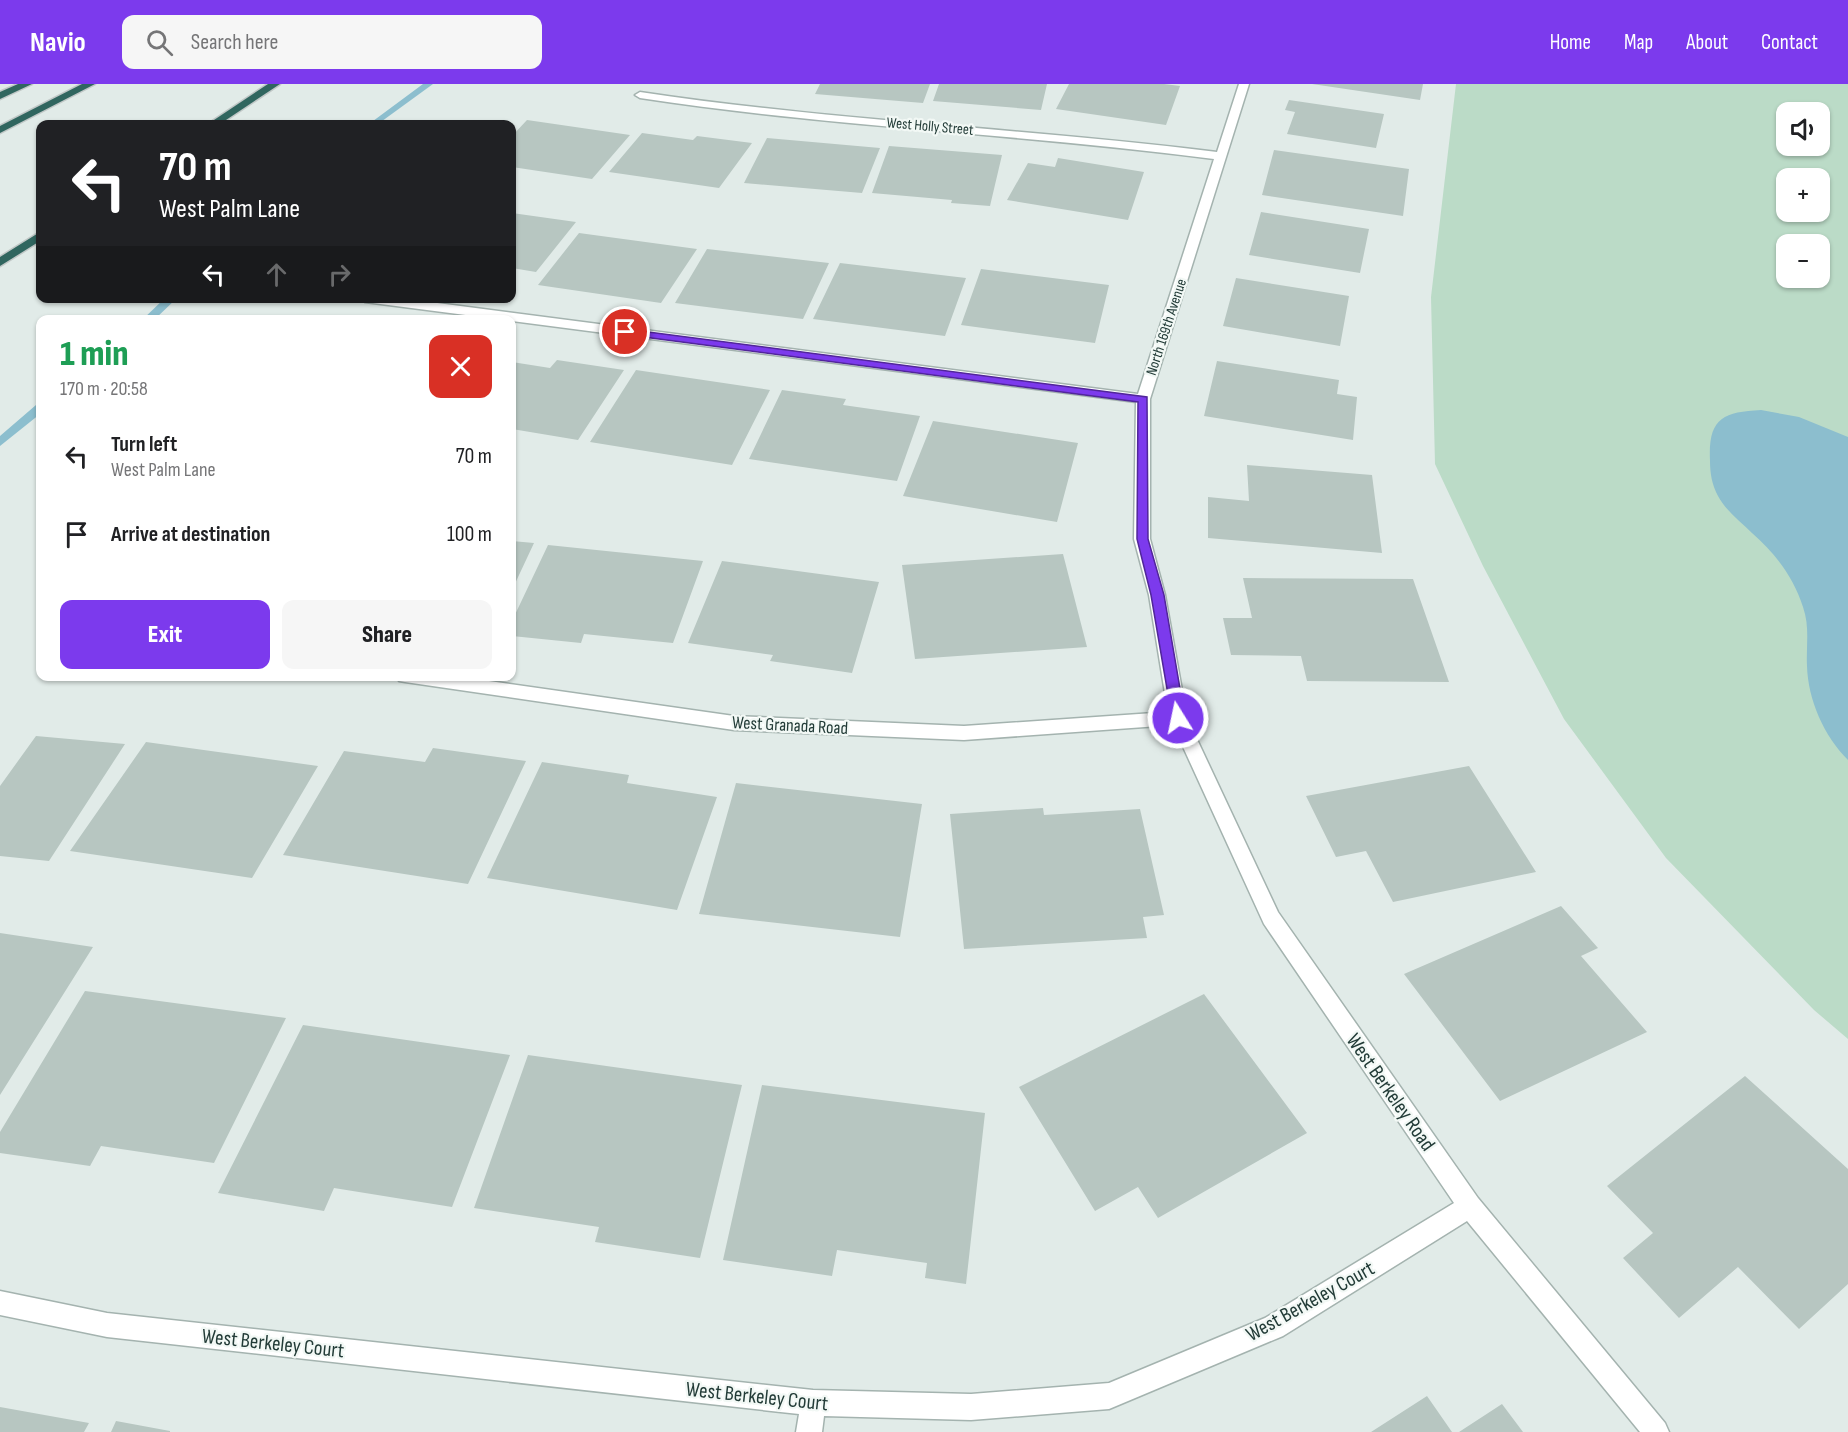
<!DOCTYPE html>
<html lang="en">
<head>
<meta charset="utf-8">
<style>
  :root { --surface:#fff; --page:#f6f6f6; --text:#202124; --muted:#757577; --accent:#7c3aed }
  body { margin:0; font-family:"Sofia Sans Condensed",sans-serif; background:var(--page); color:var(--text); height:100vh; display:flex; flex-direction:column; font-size:22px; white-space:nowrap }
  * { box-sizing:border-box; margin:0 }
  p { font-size:20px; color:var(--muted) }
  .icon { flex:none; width:33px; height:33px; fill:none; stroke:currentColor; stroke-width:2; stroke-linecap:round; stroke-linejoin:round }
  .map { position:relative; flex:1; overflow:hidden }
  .sheet { position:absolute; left:36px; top:231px; width:480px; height:366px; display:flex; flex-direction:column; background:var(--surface); border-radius:12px; box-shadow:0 2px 4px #0004 }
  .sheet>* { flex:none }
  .banner { position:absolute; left:36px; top:36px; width:480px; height:183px; border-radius:12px; box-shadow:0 2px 4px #0004; background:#202124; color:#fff; overflow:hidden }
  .tools { position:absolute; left:1776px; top:18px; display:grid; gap:12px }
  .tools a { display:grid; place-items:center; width:54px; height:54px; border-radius:12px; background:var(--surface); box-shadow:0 2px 4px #0004; font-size:30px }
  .pin { position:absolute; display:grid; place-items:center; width:51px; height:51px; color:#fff; margin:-26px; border:3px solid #fff; border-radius:50%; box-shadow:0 2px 6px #0007 }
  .me { position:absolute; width:66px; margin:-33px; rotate:350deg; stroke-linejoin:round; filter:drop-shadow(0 0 4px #0008) }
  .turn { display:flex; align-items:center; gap:21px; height:126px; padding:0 24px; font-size:27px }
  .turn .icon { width:78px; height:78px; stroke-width:2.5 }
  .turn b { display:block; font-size:42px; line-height:51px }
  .lanes { display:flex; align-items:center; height:57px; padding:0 24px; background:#0003; justify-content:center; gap:30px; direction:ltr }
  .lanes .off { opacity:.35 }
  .round { display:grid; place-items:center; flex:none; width:63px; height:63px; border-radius:12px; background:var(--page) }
  .headline { display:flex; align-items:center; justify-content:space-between; height:102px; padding:0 24px }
  h1 { font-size:36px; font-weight:800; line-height:45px; color:#1e9e55 }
  .action { display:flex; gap:12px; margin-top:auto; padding:12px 24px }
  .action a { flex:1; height:69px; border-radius:12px; background:var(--accent); color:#fff; font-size:24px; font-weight:800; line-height:69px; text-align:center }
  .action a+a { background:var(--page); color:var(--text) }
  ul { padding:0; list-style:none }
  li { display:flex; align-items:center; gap:18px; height:78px; padding:0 24px }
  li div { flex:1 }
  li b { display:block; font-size:22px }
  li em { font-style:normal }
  header { display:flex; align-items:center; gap:36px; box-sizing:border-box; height:84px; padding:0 30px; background:var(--accent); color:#fff }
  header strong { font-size:28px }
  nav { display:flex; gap:33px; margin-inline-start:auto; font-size:21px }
  .search { width:420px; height:54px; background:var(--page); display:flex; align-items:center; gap:15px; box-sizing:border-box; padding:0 21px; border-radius:12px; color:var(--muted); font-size:22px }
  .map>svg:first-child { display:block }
  .green { fill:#bbdbc7; fill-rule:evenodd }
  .water { fill:#8cbece }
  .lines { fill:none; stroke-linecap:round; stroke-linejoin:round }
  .stream { fill:#8cbece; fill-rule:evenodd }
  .building { fill:#b7c6c1 }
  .minor-casing { stroke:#a4b3af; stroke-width:3 }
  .motorway-casing { stroke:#c1c8c7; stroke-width:3 }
  .minor { fill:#fff; fill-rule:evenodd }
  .motorway { fill:#30665f; fill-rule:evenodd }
  .route { fill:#7c3aed; stroke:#51269a; stroke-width:1.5 }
  .labels { text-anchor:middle; stroke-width:4.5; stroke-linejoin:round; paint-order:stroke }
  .far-street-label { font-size:15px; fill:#223b37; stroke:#f2f8f5 }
  .street-label { font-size:18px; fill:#223b37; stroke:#f2f8f5 }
  .near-street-label { font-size:21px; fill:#223b37; stroke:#f2f8f5 }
</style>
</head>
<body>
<header>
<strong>Navio</strong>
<div class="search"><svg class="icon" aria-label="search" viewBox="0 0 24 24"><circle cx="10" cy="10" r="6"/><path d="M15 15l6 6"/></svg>Search here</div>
<nav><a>Home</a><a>Map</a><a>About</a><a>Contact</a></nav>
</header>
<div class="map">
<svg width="1848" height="1348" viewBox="0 0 1848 1348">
  <rect width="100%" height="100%" fill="#e1ebe8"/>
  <!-- green -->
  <path class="green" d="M 1456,0 L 1848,0 L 1848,955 L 1814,926 L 1666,774 L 1564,635 L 1483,482 L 1435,380 L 1431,213 ZM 1786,28 L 1820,28 L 1820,62 L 1786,62 ZM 1786,94 L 1820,94 L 1820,128 L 1786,128 ZM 1786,160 L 1820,160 L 1820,194 L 1786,194 Z"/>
  <!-- water -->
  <path class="water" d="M 1761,326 L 1799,333 L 1848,353 L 1848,676 C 1824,652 1808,616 1807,582 C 1806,562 1810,543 1803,523 C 1794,494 1775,469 1752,449 C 1740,437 1726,427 1718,412 C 1712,401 1710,389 1710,377 C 1708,335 1722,328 1761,326 Z"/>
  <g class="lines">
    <!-- stream -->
    <path class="stream" d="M 423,0 L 433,0 L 378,40 L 369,40 Z
      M 165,214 L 177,214 L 154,236 L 142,236 Z
      M 36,321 L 40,321 L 40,330 L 0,362 L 0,352 Z"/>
  </g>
  <!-- building -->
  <path class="building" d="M 820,0 L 930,0 L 923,19 L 815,10 Z
    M 939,0 L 1047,0 L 1041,26 L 933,17 Z
    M 1069,0 L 1164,0 L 1180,2 L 1166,41 L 1056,25 Z
    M 1312,0 L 1423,0 L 1420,16 Z
    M 1289,16 L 1384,30 L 1376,64 L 1287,50 L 1295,28 L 1285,26 Z
    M 527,36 L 630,51 L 592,95 L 512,83 L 512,52 Z
    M 642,49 L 693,56 L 697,52 L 752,59 L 719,104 L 609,88 Z
    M 767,54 L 880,64 L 862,109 L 744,99 Z
    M 889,62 L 1002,71 L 990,122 L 951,119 L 952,116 L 872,109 Z
    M 1274,66 L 1409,85 L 1403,132 L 1262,111 Z
    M 1058,74 L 1144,88 L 1128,136 L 1007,116 L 1028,79 L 1055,83 Z
    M 1261,128 L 1369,145 L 1360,189 L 1249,171 Z
    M 512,129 L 576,138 L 536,188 L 512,184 Z
    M 579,149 L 697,165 L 661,219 L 538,201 Z
    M 707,165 L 829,179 L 803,235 L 675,219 Z
    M 840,179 L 966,194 L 945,252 L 813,235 Z
    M 981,185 L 1109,201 L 1095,259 L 961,241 Z
    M 1236,194 L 1349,212 L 1340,262 L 1223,242 Z
    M 557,276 L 624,286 L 578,356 L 512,345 L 512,278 L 550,284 Z
    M 1217,277 L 1339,296 L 1337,310 L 1357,313 L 1353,356 L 1204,332 Z
    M 636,286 L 770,306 L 732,381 L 590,358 Z
    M 782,306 L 846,315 L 843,321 L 920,332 L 897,397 L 749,375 Z
    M 933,337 L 1078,359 L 1057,438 L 903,412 Z
    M 1247,381 L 1372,391 L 1382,469 L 1208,454 L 1208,413 L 1249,417 Z
    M 512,457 L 534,459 L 512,506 Z
    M 548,461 L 703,477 L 673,559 L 584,550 L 581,559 L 512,552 L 512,537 Z
    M 1063,470 L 1087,563 L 915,575 L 902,481 Z
    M 722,477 L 879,498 L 852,589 L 770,577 L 773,571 L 688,559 Z
    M 1243,494 L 1413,495 L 1449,598 L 1307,597 L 1301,572 L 1231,571 L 1223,534 L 1252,534 Z
    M 36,652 L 125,660 L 49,777 L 0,772 L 0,702 Z
    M 146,658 L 318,682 L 252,794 L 70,767 Z
    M 433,664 L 526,677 L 468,800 L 283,771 L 344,667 L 425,678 Z
    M 542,678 L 629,691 L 627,699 L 717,713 L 677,826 L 487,794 Z
    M 1469,682 L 1536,788 L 1393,818 L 1366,767 L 1336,773 L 1306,712 Z
    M 736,699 L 922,720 L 900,853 L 699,830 Z
    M 1043,724 L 1044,731 L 1140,725 L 1164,831 L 1143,833 L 1147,854 L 964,865 L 950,730 Z
    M 1561,822 L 1598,864 L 1581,872 L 1647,948 L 1500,1017 L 1404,890 Z
    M 0,849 L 93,863 L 0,1011 Z
    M 85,907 L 286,934 L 214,1079 L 101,1062 L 90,1082 L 0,1069 L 0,1048 Z
    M 1204,910 L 1307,1049 L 1158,1134 L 1138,1103 L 1095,1127 L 1019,1003 Z
    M 303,941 L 510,971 L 452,1123 L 334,1104 L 324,1127 L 218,1109 Z
    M 528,971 L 742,1001 L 700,1174 L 595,1158 L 599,1143 L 474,1124 Z
    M 1745,992 L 1848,1085 L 1848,1200 L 1799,1245 L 1738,1183 L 1679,1234 L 1623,1174 L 1653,1149 L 1607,1102 Z
    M 762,1001 L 985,1029 L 966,1200 L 925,1194 L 927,1179 L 837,1166 L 832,1192 L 723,1176 Z
    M 1427,1312 L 1452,1348 L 1371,1348 Z
    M 1502,1320 L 1523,1348 L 1459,1348 Z
    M 0,1323 L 89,1339 L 84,1348 L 0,1348 Z
    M 116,1337 L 170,1347 L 170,1348 L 111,1348 Z"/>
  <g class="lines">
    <!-- minor casing -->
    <g class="minor-casing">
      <path id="minor" d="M 1239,0 L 1249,0 L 1150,315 L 1150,455 L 1165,511 L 1187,634 L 1278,828 L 1478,1114 L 1665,1339 L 1669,1348 L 1640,1348 L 1467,1137 L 1283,1252 L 1109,1325 L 971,1336 L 824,1332 L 822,1348 L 796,1348 L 799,1330 L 107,1253 L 0,1231 L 0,1207 L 107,1229 L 813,1306 L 971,1310 L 1109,1299 L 1265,1234 L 1454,1119 L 1264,840 L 1173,641 L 964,656 L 734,646 L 405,598 L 399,597 L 397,592 L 454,592 L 734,632 L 964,642 L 1168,628 L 1149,511 L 1134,455 L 1136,318 L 365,218 L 359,214 L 399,214 L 1138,310 L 1214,75 C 1023,50 830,43 640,14 L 635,11 L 640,8 C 831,37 1025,44 1217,68 Z"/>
    </g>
    <!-- motorway casing -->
    <g class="motorway-casing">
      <path id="motorway" d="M 18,0 L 32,0 L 0,15 L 0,8 Z
        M 82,0 L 95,0 L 0,49 L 0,42 Z
        M 268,0 L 280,0 L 220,40 L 208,40 Z
        M 40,148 L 40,157 L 0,182 L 0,173 Z"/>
    </g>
    <!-- minor -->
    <use href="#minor" class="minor"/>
    <!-- motorway -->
    <use href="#motorway" class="motorway"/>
  </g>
  <!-- route -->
  <path class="route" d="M 625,245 L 1147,313 L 1148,455 L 1164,511 L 1185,634 L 1183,638 L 1178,639 L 1172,634 L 1151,511 L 1137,455 L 1138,318 L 621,250 L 621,246 Z"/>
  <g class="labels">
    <!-- far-street labels -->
    <g class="far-street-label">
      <text transform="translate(930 42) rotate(5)" y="5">West Holly Street</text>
      <text transform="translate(1166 243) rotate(-72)" y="5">North 169th Avenue</text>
    </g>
    <!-- street labels -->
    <g class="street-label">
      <text transform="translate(790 641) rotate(3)" y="6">West Granada Road</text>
    </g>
    <!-- near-street labels -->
    <g class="near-street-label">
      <text transform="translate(1391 1008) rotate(55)" y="7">West Berkeley Road</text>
      <text transform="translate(1310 1217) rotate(-29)" y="7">West Berkeley Court</text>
      <text transform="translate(273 1259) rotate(6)" y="7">West Berkeley Court</text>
      <text transform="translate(757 1312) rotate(6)" y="7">West Berkeley Court</text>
    </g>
  </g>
</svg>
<div class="tools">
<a><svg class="icon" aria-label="sound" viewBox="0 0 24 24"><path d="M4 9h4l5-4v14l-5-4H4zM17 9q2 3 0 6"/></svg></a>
<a>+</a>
<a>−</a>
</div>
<div class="pin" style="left:625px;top:248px;background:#d93025"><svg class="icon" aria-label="arrive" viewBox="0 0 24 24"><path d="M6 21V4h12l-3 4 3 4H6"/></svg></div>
<svg class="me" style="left:1178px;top:634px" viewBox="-20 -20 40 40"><circle r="17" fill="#7c3aed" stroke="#fff" stroke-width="3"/><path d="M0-11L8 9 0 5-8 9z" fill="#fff"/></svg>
<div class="banner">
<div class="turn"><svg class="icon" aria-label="left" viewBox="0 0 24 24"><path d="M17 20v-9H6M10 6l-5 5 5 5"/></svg><div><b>70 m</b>West Palm Lane</div></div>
<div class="lanes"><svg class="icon" aria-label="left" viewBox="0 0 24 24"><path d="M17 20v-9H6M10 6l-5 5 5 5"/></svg><svg class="icon off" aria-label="ahead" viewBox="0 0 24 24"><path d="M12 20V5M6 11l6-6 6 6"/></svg><svg class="icon off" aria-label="right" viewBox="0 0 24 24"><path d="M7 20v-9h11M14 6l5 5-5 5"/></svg></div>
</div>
<section class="sheet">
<div class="headline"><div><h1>1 min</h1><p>170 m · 20:58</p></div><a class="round" style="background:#d93025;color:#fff"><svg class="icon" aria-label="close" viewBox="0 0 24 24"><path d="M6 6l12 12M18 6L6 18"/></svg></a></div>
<ul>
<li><svg class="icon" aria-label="left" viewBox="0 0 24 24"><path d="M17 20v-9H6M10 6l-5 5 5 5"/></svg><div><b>Turn left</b><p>West Palm Lane</p></div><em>70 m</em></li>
<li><svg class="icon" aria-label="arrive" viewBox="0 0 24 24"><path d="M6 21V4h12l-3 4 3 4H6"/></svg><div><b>Arrive at destination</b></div><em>100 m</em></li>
</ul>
<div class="action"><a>Exit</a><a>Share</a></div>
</section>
</div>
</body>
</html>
